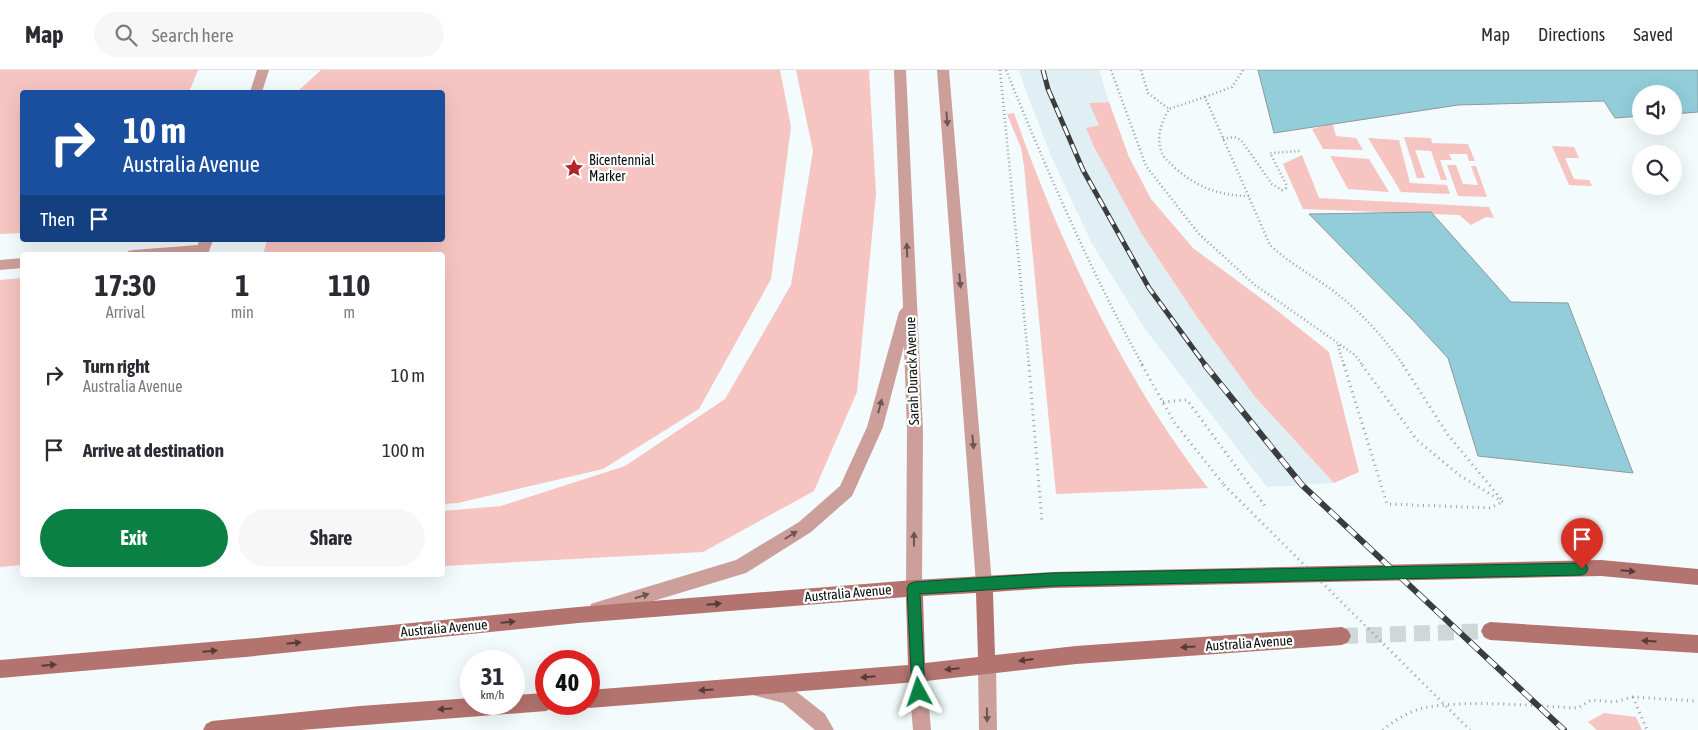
<!DOCTYPE html>
<html lang="en">
<head>
<meta charset="utf-8">
<style>
  :root { --surface:#fff; --page:#f7f7f7; --text:#2b2b33; --muted:#7c7c81; --line:#e1e1e2; --accent:#0b8043 }
  body { margin:0; font-family:"Asap Condensed",sans-serif; background:var(--page); color:var(--text); height:100vh; display:flex; flex-direction:column; font-size:19px; white-space:nowrap }
  * { box-sizing:border-box; margin:0 }
  p { font-size:16px; color:var(--muted) }
  .icon { flex:none; width:28px; height:28px; fill:none; stroke:currentColor; stroke-width:2; stroke-linecap:round; stroke-linejoin:round }
  .map { position:relative; flex:1; overflow:hidden }
  .side { position:absolute; left:20px; top:182px; width:425px; height:325px; display:flex; flex-direction:column; background:var(--surface); border-radius:5px; box-shadow:0 5px 20px #0002 }
  .side>* { flex:none }
  .banner { position:absolute; left:20px; top:20px; width:425px; height:152px; border-radius:5px; box-shadow:0 5px 20px #0002; background:#1a4fa0; color:#fff; overflow:hidden }
  .tools { position:absolute; left:1632px; top:15px; display:grid; gap:10px }
  .tools a { display:grid; place-items:center; width:50px; height:50px; border-radius:50%; background:var(--surface); box-shadow:0 5px 20px #0002; font-size:25px }
  .speed { position:absolute; left:460px; top:580px; display:flex; gap:10px; font-size:25px; font-weight:700; text-align:center }
  .speed>* { display:grid; place-content:center; width:65px; height:65px; border-radius:50%; background:var(--surface); box-shadow:0 5px 20px #0002; line-height:1 }
  .speed small { font-size:12px; font-weight:400 }
  .speed .limit { border:8px solid #d22; background:#fff; color:#111 }
  .pin { position:absolute; display:grid; place-items:center; width:42px; height:42px; color:#fff; margin:-51px -21px; border-radius:50% 50% 50% 0; rotate:-45deg; box-shadow:0 0 5px #0007 }
  .pin .icon { rotate:45deg }
  .me { position:absolute; width:55px; margin:-28px; rotate:355deg; stroke-linejoin:round; filter:drop-shadow(0 0 4px #0008) }
  .turn { display:flex; align-items:center; gap:18px; height:105px; padding:0 20px; font-size:22px }
  .turn .icon { width:65px; height:65px; stroke-width:2.5 }
  .turn b { display:block; font-size:35px; line-height:42px }
  .then { display:flex; align-items:center; height:48px; padding:0 20px; background:#0003; gap:10px; font-size:19px }
  .eta { display:flex; justify-content:space-evenly; align-items:center; height:85px; text-align:center }
  .eta b { font-size:30px; font-weight:700; line-height:35px }
  .cta { display:flex; gap:10px; margin-top:auto; padding:10px 20px }
  .cta a { flex:1; height:58px; border-radius:30px; background:var(--accent); color:#fff; font-size:20px; font-weight:700; line-height:58px; text-align:center }
  .cta a+a { background:var(--page); color:var(--text) }
  ul { padding:0; list-style:none }
  li { display:flex; align-items:center; gap:15px; height:75px; padding:0 20px }
  li div { flex:1 }
  li b { display:block; font-size:19px }
  li em { font-style:normal }
  header { display:flex; align-items:center; gap:30px; box-sizing:border-box; height:70px; padding:0 25px; background:var(--surface); border-bottom:1px solid var(--line) }
  header strong { font-size:24px }
  nav { display:flex; gap:28px; margin-inline-start:auto; font-size:18px }
  .search { width:350px; height:45px; background:var(--page); display:flex; align-items:center; gap:12px; box-sizing:border-box; padding:0 18px; border-radius:28px; color:var(--muted); font-size:19px }
  .map>svg:first-child { display:block }
  .built { fill:#dfeff3 }
  .green { fill:#f6c5c1 }
  .building { fill:#93cdda; stroke:#909899 }
  .lines { fill:none; stroke-linecap:round; stroke-linejoin:round }
  .secondary-tunnel { stroke:#d0d7d8; stroke-width:16; stroke-dasharray:16 8; stroke-linecap:butt }
  .path-far1 { stroke:#999e9f; stroke-width:2.5; stroke-dasharray:1 3; stroke-linecap:butt }
  .path { stroke:#999e9f; stroke-width:3; stroke-dasharray:1 4.5; stroke-linecap:butt }
  .service { fill:#cc9f9b; fill-rule:evenodd }
  .tertiary { fill:#cc9f9b; fill-rule:evenodd }
  .secondary { fill:#b3736e; fill-rule:evenodd }
  .rail-far1-casing { stroke:#3a3d3e; stroke-width:5 }
  .rail-casing { stroke:#3a3d3e; stroke-width:6 }
  .rail-far1 { stroke:#fff; stroke-width:3; stroke-dasharray:10; stroke-linecap:butt }
  .rail { stroke:#fff; stroke-width:4.5; stroke-dasharray:12; stroke-linecap:butt }
  .path-bridge { stroke:#999e9f; stroke-width:3; stroke-dasharray:1 4.5; stroke-linecap:butt }
  .oneway { fill:#6c5655 }
  .oneway2 { fill:#573b3a }
  .route { fill:#0b8043; stroke:#07532c }
  .labels { text-anchor:middle; stroke-width:4.5; stroke-linejoin:round; paint-order:stroke }
  .poi-label { font-size:14px; fill:#0c0e0f; stroke:#fff; text-anchor:start }
  .street-label { font-size:14px; fill:#0c0e0f; stroke:#fff }
</style>
</head>
<body>
<header>
<strong>Map</strong>
<div class="search"><svg class="icon" aria-label="search" viewBox="0 0 24 24"><circle cx="10" cy="10" r="6"/><path d="M15 15l6 6"/></svg>Search here</div>
<nav><a>Map</a><a>Directions</a><a>Saved</a></nav>
</header>
<div class="map">
<svg width="1698" height="660" viewBox="0 0 1698 660">
  <rect width="100%" height="100%" fill="#f3fbfc"/>
  <!-- built -->
  <path class="built" d="M 1019,0 L 1099,0 L 1109,32 L 1089,33 L 1099,55 L 1086,58 L 1093,75 L 1141,163 L 1197,247 L 1255,327 L 1334,413 L 1267,417 L 1145,259 L 1091,172 L 1051,86 L 1024,16 Z"/>
  <!-- green -->
  <path class="green" d="M 0,0 L 198,0 L 189,22 L 22,22 L 22,163 L 0,164 Z
    M 321,0 L 780,0 L 791,57 L 771,209 L 699,339 L 603,399 L 458,433 L 443,434 L 442,185 L 263,185 L 267,170 L 442,170 L 442,22 L 297,22 Z
    M 796,0 L 869,0 L 876,124 L 857,322 L 814,421 L 703,482 L 443,496 L 443,441 L 501,436 L 625,396 L 725,329 L 791,215 L 813,81 Z
    M 1109,32 L 1129,87 L 1151,129 L 1193,178 L 1270,235 L 1329,282 L 1359,402 L 1334,413 L 1255,327 L 1197,247 L 1141,163 L 1093,75 L 1086,58 L 1099,55 L 1089,33 Z
    M 1014,43 C 1060,174 1123,308 1208,418 L 1056,424 L 1024,96 L 1021,78 L 1007,44 Z
    M 1327,55 L 1333,55 L 1336,66 L 1356,68 L 1363,80 L 1323,79 L 1312,59 Z
    M 1404,67 L 1431,68 L 1432,73 L 1468,74 L 1475,91 L 1469,91 L 1467,84 L 1449,84 L 1452,90 L 1440,90 L 1447,110 L 1441,110 L 1431,81 L 1415,80 L 1425,108 L 1417,108 Z
    M 1368,68 L 1399,70 L 1410,113 L 1447,115 L 1450,124 L 1401,122 Z
    M 1552,76 L 1574,77 L 1579,88 L 1565,88 L 1574,109 L 1589,110 L 1592,116 L 1569,115 Z
    M 1302,85 L 1319,128 L 1489,137 L 1494,148 L 1486,147 L 1471,155 L 1459,145 L 1303,139 L 1283,94 Z
    M 1330,86 L 1369,89 L 1389,122 L 1348,119 Z
    M 1447,95 L 1456,95 L 1463,114 L 1478,115 L 1471,96 L 1476,96 L 1487,127 L 1458,126 Z
    M 22,208 L 22,495 L 0,497 L 0,210 Z
    M 1604,643 L 1636,647 L 1642,660 L 1597,660 L 1588,652 Z"/>
  <!-- building -->
  <path class="building" d="M 1258,0 L 1698,0 L 1698,42 L 1674,44 L 1674,24 L 1641,24 L 1641,46 L 1615,48 L 1604,31 L 1458,35 L 1274,63 Z
    M 1431,142 L 1511,232 L 1568,233 L 1633,403 L 1478,386 L 1448,288 L 1411,248 L 1309,144 Z"/>
  <g class="lines">
    <!-- secondary-tunnel -->
    <path class="secondary-tunnel" d="M 1342,566 L 1490,561"/>
    <!-- path-far1 -->
    <path class="path-far1" d="M 1000,0 L 1029,296
      M 1006,0 C 1047,101 1090,200 1143,296
      M 1111,0 L 1146,96 L 1199,164 L 1255,215 L 1355,285 L 1363,296
      M 1141,0 L 1148,23 L 1169,39
      M 1243,0 L 1232,17 L 1205,27 L 1270,175 C 1290,194 1314,206 1336,223 C 1362,243 1385,269 1404,296
      M 1205,27 L 1169,39 C 1162,51 1156,66 1161,80 C 1163,88 1169,92 1175,98 C 1196,117 1221,126 1249,126
      M 1223,69 L 1234,67 L 1241,70 L 1272,114 L 1282,120 L 1286,118 L 1286,114 L 1270,83 L 1300,81
      M 1338,275 L 1344,296"/>
    <!-- path -->
    <path class="path" d="M 1029,295 L 1042,453
      M 1142,295 L 1174,352 L 1224,415
      M 1344,295 L 1387,434 L 1490,438 L 1502,432
      M 1362,295 L 1417,370 L 1459,405 L 1503,432
      M 1403,295 L 1448,365 L 1501,429
      M 1163,332 L 1187,330 L 1265,436
      M 1633,627 L 1647,660
      M 1383,660 C 1393,651 1410,641 1423,638 C 1469,629 1531,636 1578,638 L 1591,630 L 1614,632 L 1633,627 L 1698,631"/>
    <!-- service -->
    <path class="service" d="M 257,0 L 269,0 L 262,22 L 250,22 Z
      M 199,170 L 213,170 L 208,184 L 126,185 L 128,181 L 133,180 L 198,175 Z
      M 22,188 L 22,198 L 0,200 L 0,190 Z"/>
    <!-- tertiary -->
    <path class="tertiary" d="M 894,0 L 906,0 L 923,361 L 922,518 L 920,524 L 914,526 L 908,524 L 906,518 L 907,361 L 904,276 L 883,357 L 852,426 L 811,462 L 746,503 L 597,548 L 591,546 L 589,540 L 591,534 L 597,532 L 736,490 L 799,452 L 840,416 L 867,357 L 899,242 L 903,237 Z
      M 937,0 L 949,0 L 992,514 L 990,520 L 984,522 L 978,520 L 976,514 Z
      M 987,586 L 993,589 L 996,595 L 997,660 L 979,660 L 978,595 L 981,589 Z
      M 917,594 L 923,597 L 926,603 L 931,660 L 913,660 L 908,603 L 911,597 Z
      M 759,610 L 793,619 L 825,644 L 834,660 L 815,660 L 783,633 L 753,625 L 750,619 L 753,613 Z"/>
    <!-- secondary -->
    <path class="secondary" d="M 1601,490 L 1698,499 L 1698,515 L 1601,506 L 1053,518 L 993,522 L 995,585 L 1076,576 L 1342,557 L 1348,560 L 1351,566 L 1348,572 L 1342,575 L 1076,594 L 917,612 L 589,638 L 582,634 L 589,634 L 589,620 L 908,595 L 906,527 L 578,553 L 245,587 L 0,608 L 0,590 L 245,569 L 578,537 L 914,510 L 1053,502 ZM 976,523 L 978,587 L 925,593 L 923,526 Z
      M 1490,552 L 1698,565 L 1698,583 L 1490,570 L 1484,567 L 1481,561 L 1484,555 Z
      M 546,623 L 546,634 L 554,634 L 552,638 L 546,641 L 301,660 L 203,660 L 206,654 L 212,651 L 360,636 L 471,628 L 471,634 L 514,634 L 514,625 Z"/>
    <!-- rail-far1 casing -->
    <g class="rail-far1-casing">
      <path id="rail-far1" d="M 1043,0 L 1048,19 L 1083,100 L 1149,218 L 1206,296"/>
    </g>
    <!-- rail casing -->
    <g class="rail-casing">
      <path id="rail" d="M 1205,295 L 1302,415 L 1564,660"/>
    </g>
    <!-- rail-far1 -->
    <use href="#rail-far1" class="rail-far1"/>
    <!-- rail -->
    <use href="#rail" class="rail"/>
    <!-- path-bridge -->
    <path class="path-bridge" d="M 1224,415 L 1470,660"/>
  </g>
  <!-- one-way arrows -->
  <defs><path id="oneway-solid" d="M-6-.8H1V-3.2L6.5 0L1 3.2V.8H-6Z" transform="scale(1.25)"/></defs>
  <g class="oneway">
    <use href="#oneway-solid" transform="translate(947 49) rotate(85)"/>
    <use href="#oneway-solid" transform="translate(907 180) rotate(-92)"/>
    <use href="#oneway-solid" transform="translate(960 211) rotate(85)"/>
    <use href="#oneway-solid" transform="translate(880 336) rotate(-75)"/>
    <use href="#oneway-solid" transform="translate(973 372) rotate(85)"/>
    <use href="#oneway-solid" transform="translate(791 465) rotate(-32)"/>
    <use href="#oneway-solid" transform="translate(914 469) rotate(-90)"/>
    <use href="#oneway-solid" transform="translate(642 526) rotate(-17)"/>
    <use href="#oneway-solid" transform="translate(987 645) rotate(89)"/>
  </g>
  <g class="oneway2">
    <use href="#oneway-solid" transform="translate(1628 501) rotate(5)"/>
    <use href="#oneway-solid" transform="translate(714 534) rotate(-5)"/>
    <use href="#oneway-solid" transform="translate(508 552) rotate(-5)"/>
    <use href="#oneway-solid" transform="translate(1649 571) rotate(-176)"/>
    <use href="#oneway-solid" transform="translate(294 573) rotate(-6)"/>
    <use href="#oneway-solid" transform="translate(1188 577) rotate(176)"/>
    <use href="#oneway-solid" transform="translate(210 581) rotate(-5)"/>
    <use href="#oneway-solid" transform="translate(1026 590) rotate(173)"/>
    <use href="#oneway-solid" transform="translate(49 595) rotate(-5)"/>
    <use href="#oneway-solid" transform="translate(952 599) rotate(174)"/>
    <use href="#oneway-solid" transform="translate(868 607) rotate(175)"/>
    <use href="#oneway-solid" transform="translate(706 620) rotate(176)"/>
    <use href="#oneway-solid" transform="translate(445 639) rotate(176)"/>
  </g>
  <!-- route -->
  <path class="route" d="M 1582,493 L 1586,494 L 1588,499 L 1586,503 L 1582,505 L 1053,516 L 920,524 L 925,622 L 924,627 L 919,629 L 914,627 L 912,622 L 907,518 L 909,514 L 914,512 L 1053,503 Z"/>
  <!-- icons -->
  <defs>
    <g id="sight-bare" transform="scale(1.5)"><path d="M0-6L1.8-2.2L6-1.7L2.9 1.2L3.7 5.4L0 3.3L-3.7 5.4L-2.9 1.2L-6-1.7L-1.8-2.2Z" fill="#b5242b" stroke="#fff" stroke-width="2.5" paint-order="stroke"/></g>
  </defs>
  <g fill-rule="evenodd">
    <use href="#sight-bare" x="574" y="98"/>
  </g>
  <g class="labels">
    <!-- poi labels -->
    <g class="poi-label">
      <text x="589" y="95">Bicentennial<tspan x="589" dy="16">Marker</tspan></text>
    </g>
    <!-- street labels -->
    <g class="street-label">
      <text transform="translate(912 301) rotate(-92)" y="5">Sarah Durack Avenue</text>
      <text transform="translate(848 523) rotate(-5)" y="5">Australia Avenue</text>
      <text transform="translate(444 558) rotate(-5)" y="5">Australia Avenue</text>
      <text transform="translate(1249 573) rotate(-4)" y="5">Australia Avenue</text>
    </g>
  </g>
</svg>
<div class="tools">
<a><svg class="icon" aria-label="sound" viewBox="0 0 24 24"><path d="M4 9h4l5-4v14l-5-4H4zM17 9q2 3 0 6"/></svg></a>
<a><svg class="icon" aria-label="search" viewBox="0 0 24 24"><circle cx="10" cy="10" r="6"/><path d="M15 15l6 6"/></svg></a>
</div>
<div class="speed"><div>31<small>km/h</small></div><div class="limit">40</div></div>
<div class="pin" style="left:1582px;top:499px;background:#d93025"><svg class="icon" aria-label="arrive" viewBox="0 0 24 24"><path d="M6 21V4h12l-3 4 3 4H6"/></svg></div>
<svg class="me" style="left:919px;top:622px" viewBox="-20 -20 40 40"><path d="M0-17L14 15 0 8-14 15z" fill="#0b8043" stroke="#fff" stroke-width="4"/></svg>
<div class="banner">
<div class="turn"><svg class="icon" aria-label="right" viewBox="0 0 24 24"><path d="M7 20v-9h11M14 6l5 5-5 5"/></svg><div><b>10 m</b>Australia Avenue</div></div>
<div class="then">Then<svg class="icon" aria-label="arrive" viewBox="0 0 24 24"><path d="M6 21V4h12l-3 4 3 4H6"/></svg></div>
</div>
<section class="side">
<div class="eta">
<div><b>17:30</b><p>Arrival</p></div>
<div><b>1</b><p>min</p></div>
<div><b>110</b><p>m</p></div>
</div>
<ul>
<li><svg class="icon" aria-label="right" viewBox="0 0 24 24"><path d="M7 20v-9h11M14 6l5 5-5 5"/></svg><div><b>Turn right</b><p>Australia Avenue</p></div><em>10 m</em></li>
<li><svg class="icon" aria-label="arrive" viewBox="0 0 24 24"><path d="M6 21V4h12l-3 4 3 4H6"/></svg><div><b>Arrive at destination</b></div><em>100 m</em></li>
</ul>
<div class="cta"><a>Exit</a><a>Share</a></div>
</section>
</div>
</body>
</html>
